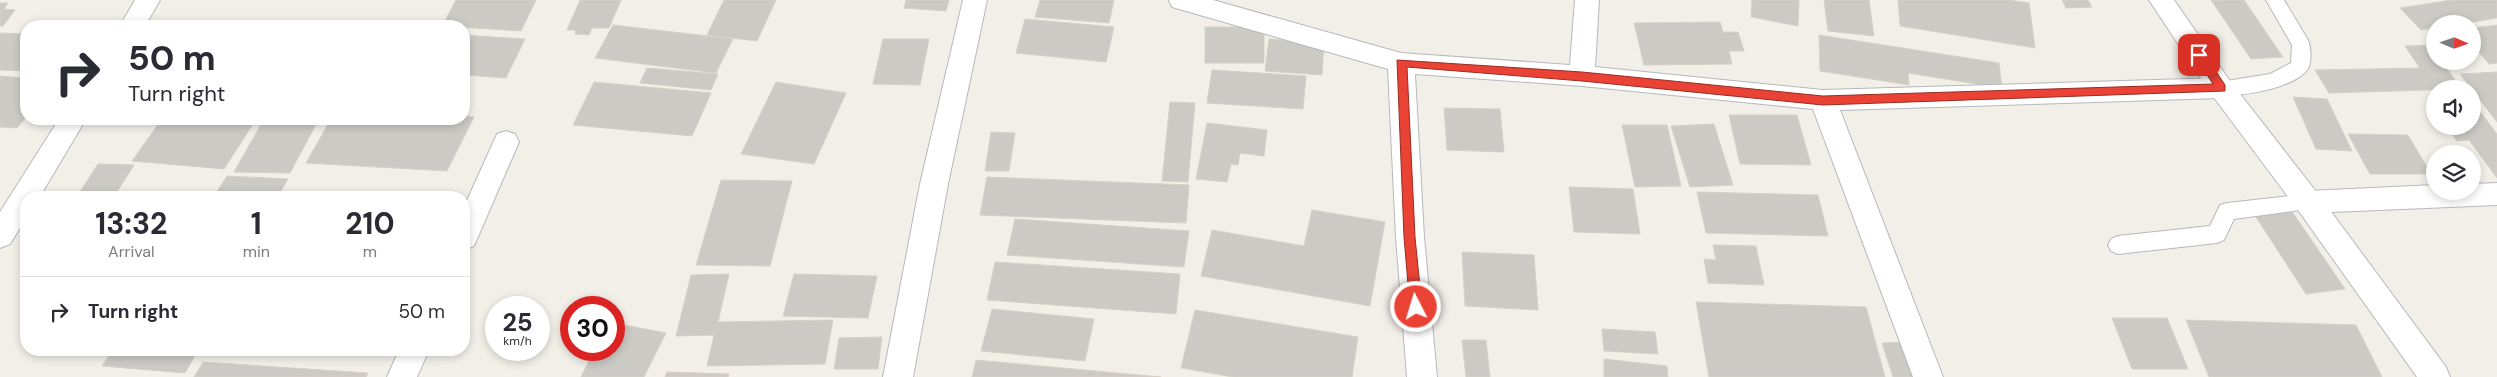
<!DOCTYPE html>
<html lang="en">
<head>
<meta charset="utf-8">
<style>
  :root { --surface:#fff; --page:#f7f7f7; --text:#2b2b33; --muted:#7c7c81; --line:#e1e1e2 }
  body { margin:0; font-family:"DM Sans",sans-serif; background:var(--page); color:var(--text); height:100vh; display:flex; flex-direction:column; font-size:19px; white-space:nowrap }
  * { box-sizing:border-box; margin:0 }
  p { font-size:16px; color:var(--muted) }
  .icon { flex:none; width:28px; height:28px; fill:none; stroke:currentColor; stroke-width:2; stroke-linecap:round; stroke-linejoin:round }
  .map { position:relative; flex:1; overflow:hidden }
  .drawer { position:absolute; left:20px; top:191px; width:450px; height:165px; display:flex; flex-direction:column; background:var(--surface); border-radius:20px; box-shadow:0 2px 8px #0003 }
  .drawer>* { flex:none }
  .banner { position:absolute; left:20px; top:20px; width:450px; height:105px; border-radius:20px; box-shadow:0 2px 8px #0003; background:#fff; color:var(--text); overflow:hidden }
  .needle { width:32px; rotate:92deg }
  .controls { position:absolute; left:2426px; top:15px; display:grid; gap:10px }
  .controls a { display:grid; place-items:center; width:55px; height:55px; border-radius:50%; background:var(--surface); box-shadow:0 2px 8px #0003; font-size:25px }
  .speed { position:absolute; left:485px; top:296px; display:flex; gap:10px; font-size:25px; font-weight:700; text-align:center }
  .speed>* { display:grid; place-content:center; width:65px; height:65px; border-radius:50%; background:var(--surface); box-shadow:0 2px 8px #0003; line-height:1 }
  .speed small { font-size:12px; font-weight:400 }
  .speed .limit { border:8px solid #d22; background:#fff; color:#111 }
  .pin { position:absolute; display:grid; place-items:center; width:42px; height:42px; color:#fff; margin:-21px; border-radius:10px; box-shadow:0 2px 8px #0006 }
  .me { position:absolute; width:55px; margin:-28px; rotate:355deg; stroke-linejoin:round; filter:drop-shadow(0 0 4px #0008) }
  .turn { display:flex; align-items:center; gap:18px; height:105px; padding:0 25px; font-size:22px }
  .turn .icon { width:65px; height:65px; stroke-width:2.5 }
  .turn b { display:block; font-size:35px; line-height:42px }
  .eta { display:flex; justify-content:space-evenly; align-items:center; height:85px; text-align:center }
  .eta b { font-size:30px; font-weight:700; line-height:35px }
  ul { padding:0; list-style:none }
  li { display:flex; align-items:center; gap:15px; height:70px; padding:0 25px; border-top:1px solid var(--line) }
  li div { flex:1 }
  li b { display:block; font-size:19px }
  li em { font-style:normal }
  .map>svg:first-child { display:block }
  .building { fill:#cccac5; stroke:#d6d1c6 }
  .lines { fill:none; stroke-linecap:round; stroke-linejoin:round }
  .service-casing { stroke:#b5b8bc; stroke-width:2 }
  .minor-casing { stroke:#b5b8bc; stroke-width:2 }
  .tertiary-casing { stroke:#b5b8bc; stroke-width:2 }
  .service { fill:#fff; fill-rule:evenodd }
  .minor { fill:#fff; fill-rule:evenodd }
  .tertiary { fill:#fff; fill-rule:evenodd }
  .route { fill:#ea4335; stroke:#982c22 }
</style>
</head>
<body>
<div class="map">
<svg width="2497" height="377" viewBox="0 0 2497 377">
  <rect width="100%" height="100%" fill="#f1efe8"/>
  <!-- building -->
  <path class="building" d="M 456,0 L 536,0 L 521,31 L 442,26 Z
    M 580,0 L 621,0 L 609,28 L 592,28 L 589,35 L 575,34 L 576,30 L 567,30 Z
    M 724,0 L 776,0 L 757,41 L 707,35 Z
    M 906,0 L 949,0 L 946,11 L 904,8 Z
    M 1040,0 L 1114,0 L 1109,23 L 1035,17 Z
    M 1752,0 L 1799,0 L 1798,26 L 1751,17 Z
    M 1824,0 L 1869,0 L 1874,36 L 1828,31 Z
    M 1898,0 L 2009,0 L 2029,3 L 2035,48 L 1900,26 Z
    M 2062,0 L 2088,0 L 2092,7 L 2066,8 Z
    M 2211,0 L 2244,0 L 2283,57 L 2251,59 Z
    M 2451,0 L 2497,0 L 2497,18 L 2461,24 L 2435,24 L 2435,28 L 2421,30 L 2400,8 Z
    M 0,3 L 8,3 L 4,9 L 15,10 L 3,26 L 0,26 Z
    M 1025,19 L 1114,27 L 1106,62 L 1016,53 Z
    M 1720,22 L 1723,32 L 1738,32 L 1744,51 L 1729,51 L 1732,64 L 1644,65 L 1634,23 Z
    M 613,25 L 733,39 L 716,73 L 595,58 Z
    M 2497,25 L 2497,63 L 2489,64 L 2472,44 L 2472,28 Z
    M 1205,27 L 1264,27 L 1264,63 L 1205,63 Z
    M 0,33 L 26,34 L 26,71 L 0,70 Z
    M 464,35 L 525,39 L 506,78 L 464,75 Z
    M 1819,35 L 1999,63 L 2002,88 L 1908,73 L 1909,85 L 1820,71 Z
    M 883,39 L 929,39 L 920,85 L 873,84 Z
    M 1269,39 L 1324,43 L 1322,75 L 1265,71 Z
    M 2431,45 L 2435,51 L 2435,61 L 2442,61 L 2461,89 L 2329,93 L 2315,70 L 2420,68 L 2405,46 Z
    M 647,68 L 718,74 L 711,90 L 640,83 Z
    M 1212,70 L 1306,76 L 1303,109 L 1207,103 Z
    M 2497,72 L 2497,122 L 2460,74 Z
    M 0,76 L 26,78 L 26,117 L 17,128 L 0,127 Z
    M 594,82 L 711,93 L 692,136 L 573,125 Z
    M 776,82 L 846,93 L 814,164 L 741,154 Z
    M 2293,97 L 2327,99 L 2352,151 L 2316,149 Z
    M 2472,101 L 2497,134 L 2497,178 L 2469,140 L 2457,141 L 2446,126 L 2472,126 Z
    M 1170,102 L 1195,103 L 1188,182 L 1162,181 Z
    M 1444,108 L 1500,109 L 1504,152 L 1447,150 Z
    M 1729,115 L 1797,115 L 1811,165 L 1740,164 Z
    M 464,116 L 474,117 L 447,171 L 306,163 L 331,119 L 464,119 Z
    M 162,119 L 226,119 L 255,121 L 224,169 L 132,161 Z
    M 264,119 L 319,119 L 290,173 L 234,172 Z
    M 1207,123 L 1267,130 L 1264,156 L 1240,153 L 1238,165 L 1231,164 L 1227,182 L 1196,179 Z
    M 1714,124 L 1733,185 L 1690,187 L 1671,126 Z
    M 1622,125 L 1667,125 L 1681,186 L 1635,187 Z
    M 991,132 L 1015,133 L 1009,171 L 985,171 Z
    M 2348,134 L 2408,135 L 2431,174 L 2370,174 Z
    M 98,164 L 134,165 L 113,198 L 76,198 Z
    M 227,176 L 288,179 L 277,198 L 213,198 Z
    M 987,177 L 1189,185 L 1186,223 L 980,215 Z
    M 721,180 L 792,181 L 770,266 L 696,265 Z
    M 1569,187 L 1633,189 L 1640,234 L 1574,232 Z
    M 1697,192 L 1818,195 L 1828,236 L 1706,233 Z
    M 1312,210 L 1385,222 L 1370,306 L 1201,276 L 1212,230 L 1304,246 Z
    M 2291,210 L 2345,289 L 2306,294 L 2254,214 Z
    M 1015,219 L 1189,231 L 1184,267 L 1007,255 Z
    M 1713,245 L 1756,246 L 1764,285 L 1708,283 L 1704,259 L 1716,260 Z
    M 1462,252 L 1534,255 L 1538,310 L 1465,306 Z
    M 995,262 L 1180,274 L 1176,314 L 987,300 Z
    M 729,274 L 718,322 L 833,320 L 825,364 L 707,366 L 714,335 L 676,336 L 691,275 Z
    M 794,274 L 877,276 L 868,318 L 783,316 Z
    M 1696,302 L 1866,307 L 1885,377 L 1709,377 Z
    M 992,309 L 1094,319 L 1085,361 L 981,351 Z
    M 1195,310 L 1358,337 L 1352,377 L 1233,377 L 1181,368 Z
    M 2112,318 L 2167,318 L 2188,369 L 2132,369 Z
    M 2186,320 L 2356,325 L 2382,377 L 2209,377 Z
    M 614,323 L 666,333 L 644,377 L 581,377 L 594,350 L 614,350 Z
    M 1602,329 L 1655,332 L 1658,354 L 1604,351 Z
    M 882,337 L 878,369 L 834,369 L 839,338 Z
    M 1462,340 L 1486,340 L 1490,377 L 1466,377 Z
    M 1907,342 L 1919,377 L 1893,377 L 1882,343 Z
    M 113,350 L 198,350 L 185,373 L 102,366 Z
    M 1604,359 L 1667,366 L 1668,377 L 1604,377 Z
    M 976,360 L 1161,377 L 972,377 Z
    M 203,362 L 368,373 L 366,377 L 194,377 Z
    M 667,372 L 729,374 L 728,377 L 665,377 Z"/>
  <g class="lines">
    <!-- service casing -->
    <g class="service-casing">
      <path id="service" d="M 2266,0 L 2284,0 L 2308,40 C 2311,47 2312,64 2307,70 C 2294,88 2234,100 2214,93 L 2212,88 L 2214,83 L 2270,74 L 2291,63 L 2292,45 Z
        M 2308,194 L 2315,196 L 2318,202 L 2315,208 L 2234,219 L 2224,240 L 2217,243 L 2118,254 L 2111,251 L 2108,245 L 2111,239 L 2118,236 L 2210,226 L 2220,205 L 2227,203 Z"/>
    </g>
    <!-- minor casing -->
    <g class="minor-casing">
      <path id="minor" d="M 135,0 L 160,0 L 145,26 L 120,26 Z
        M 963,0 L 987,0 L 948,184 L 913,377 L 883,377 L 920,184 Z
        M 1169,0 L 1213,0 L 1401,53 L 1570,65 L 1575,0 L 1599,0 L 1595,67 L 1823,90 L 2221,78 L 2230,81 L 2234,88 L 2230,95 L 2221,98 L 1840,110 L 1943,377 L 1913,377 L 1813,109 L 1582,86 L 1415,74 L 1424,237 L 1437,377 L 1407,377 L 1396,237 L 1388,69 L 1172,7 Z
        M 59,119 L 86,119 L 39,198 L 26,198 L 26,218 L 10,244 L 0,248 L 0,212 Z
        M 506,131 L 515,134 L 519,142 L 474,246 L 464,250 L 464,207 L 497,134 Z
        M 2497,183 L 2497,205 L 2308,213 L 2298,210 L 2294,202 L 2298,194 L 2308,191 L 2435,185 L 2435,191 L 2472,191 L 2472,184 Z
        M 399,350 L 429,350 L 417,377 L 387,377 Z"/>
    </g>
    <!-- tertiary casing -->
    <g class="tertiary-casing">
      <path id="tertiary" d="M 2149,0 L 2174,0 L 2230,81 L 2318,194 L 2446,367 L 2450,377 L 2417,377 L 2298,210 L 2212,95 Z"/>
    </g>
    <!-- service -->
    <use href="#service" class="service"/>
    <!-- minor -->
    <use href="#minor" class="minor"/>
    <!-- tertiary -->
    <use href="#tertiary" class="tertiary"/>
  </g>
  <!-- route -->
  <path class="route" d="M 2199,51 L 2203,52 L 2225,85 L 2225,91 L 1823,105 L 1582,81 L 1407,67 L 1415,237 L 1422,307 L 1416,312 L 1410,307 L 1404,237 L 1397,60 L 1582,72 L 1823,96 L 2213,84 L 2194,55 Z"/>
</svg>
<div class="controls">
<a><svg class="needle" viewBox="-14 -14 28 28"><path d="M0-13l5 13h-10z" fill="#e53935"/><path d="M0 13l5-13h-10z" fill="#7c7c81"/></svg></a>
<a><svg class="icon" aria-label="sound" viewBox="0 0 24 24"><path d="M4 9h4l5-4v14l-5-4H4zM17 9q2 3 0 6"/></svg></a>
<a><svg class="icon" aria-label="layers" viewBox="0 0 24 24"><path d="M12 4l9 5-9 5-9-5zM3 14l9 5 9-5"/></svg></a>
</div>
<div class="speed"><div>25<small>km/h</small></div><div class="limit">30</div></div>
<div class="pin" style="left:2199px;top:55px;background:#d93025"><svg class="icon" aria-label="arrive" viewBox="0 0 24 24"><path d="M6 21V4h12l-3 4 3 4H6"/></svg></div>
<svg class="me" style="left:1416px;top:307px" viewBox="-20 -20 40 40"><circle r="17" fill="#ea4335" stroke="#fff" stroke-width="3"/><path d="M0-11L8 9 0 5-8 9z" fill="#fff"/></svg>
<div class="banner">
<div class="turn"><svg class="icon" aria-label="right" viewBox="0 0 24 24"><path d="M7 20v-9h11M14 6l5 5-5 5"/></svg><div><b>50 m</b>Turn right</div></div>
</div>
<section class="drawer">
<div class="eta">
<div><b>13:32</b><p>Arrival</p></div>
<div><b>1</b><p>min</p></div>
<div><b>210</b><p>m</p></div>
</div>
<ul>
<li><svg class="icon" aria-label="right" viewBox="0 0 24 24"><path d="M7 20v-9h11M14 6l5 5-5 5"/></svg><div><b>Turn right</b></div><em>50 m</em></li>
</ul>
</section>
</div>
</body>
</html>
